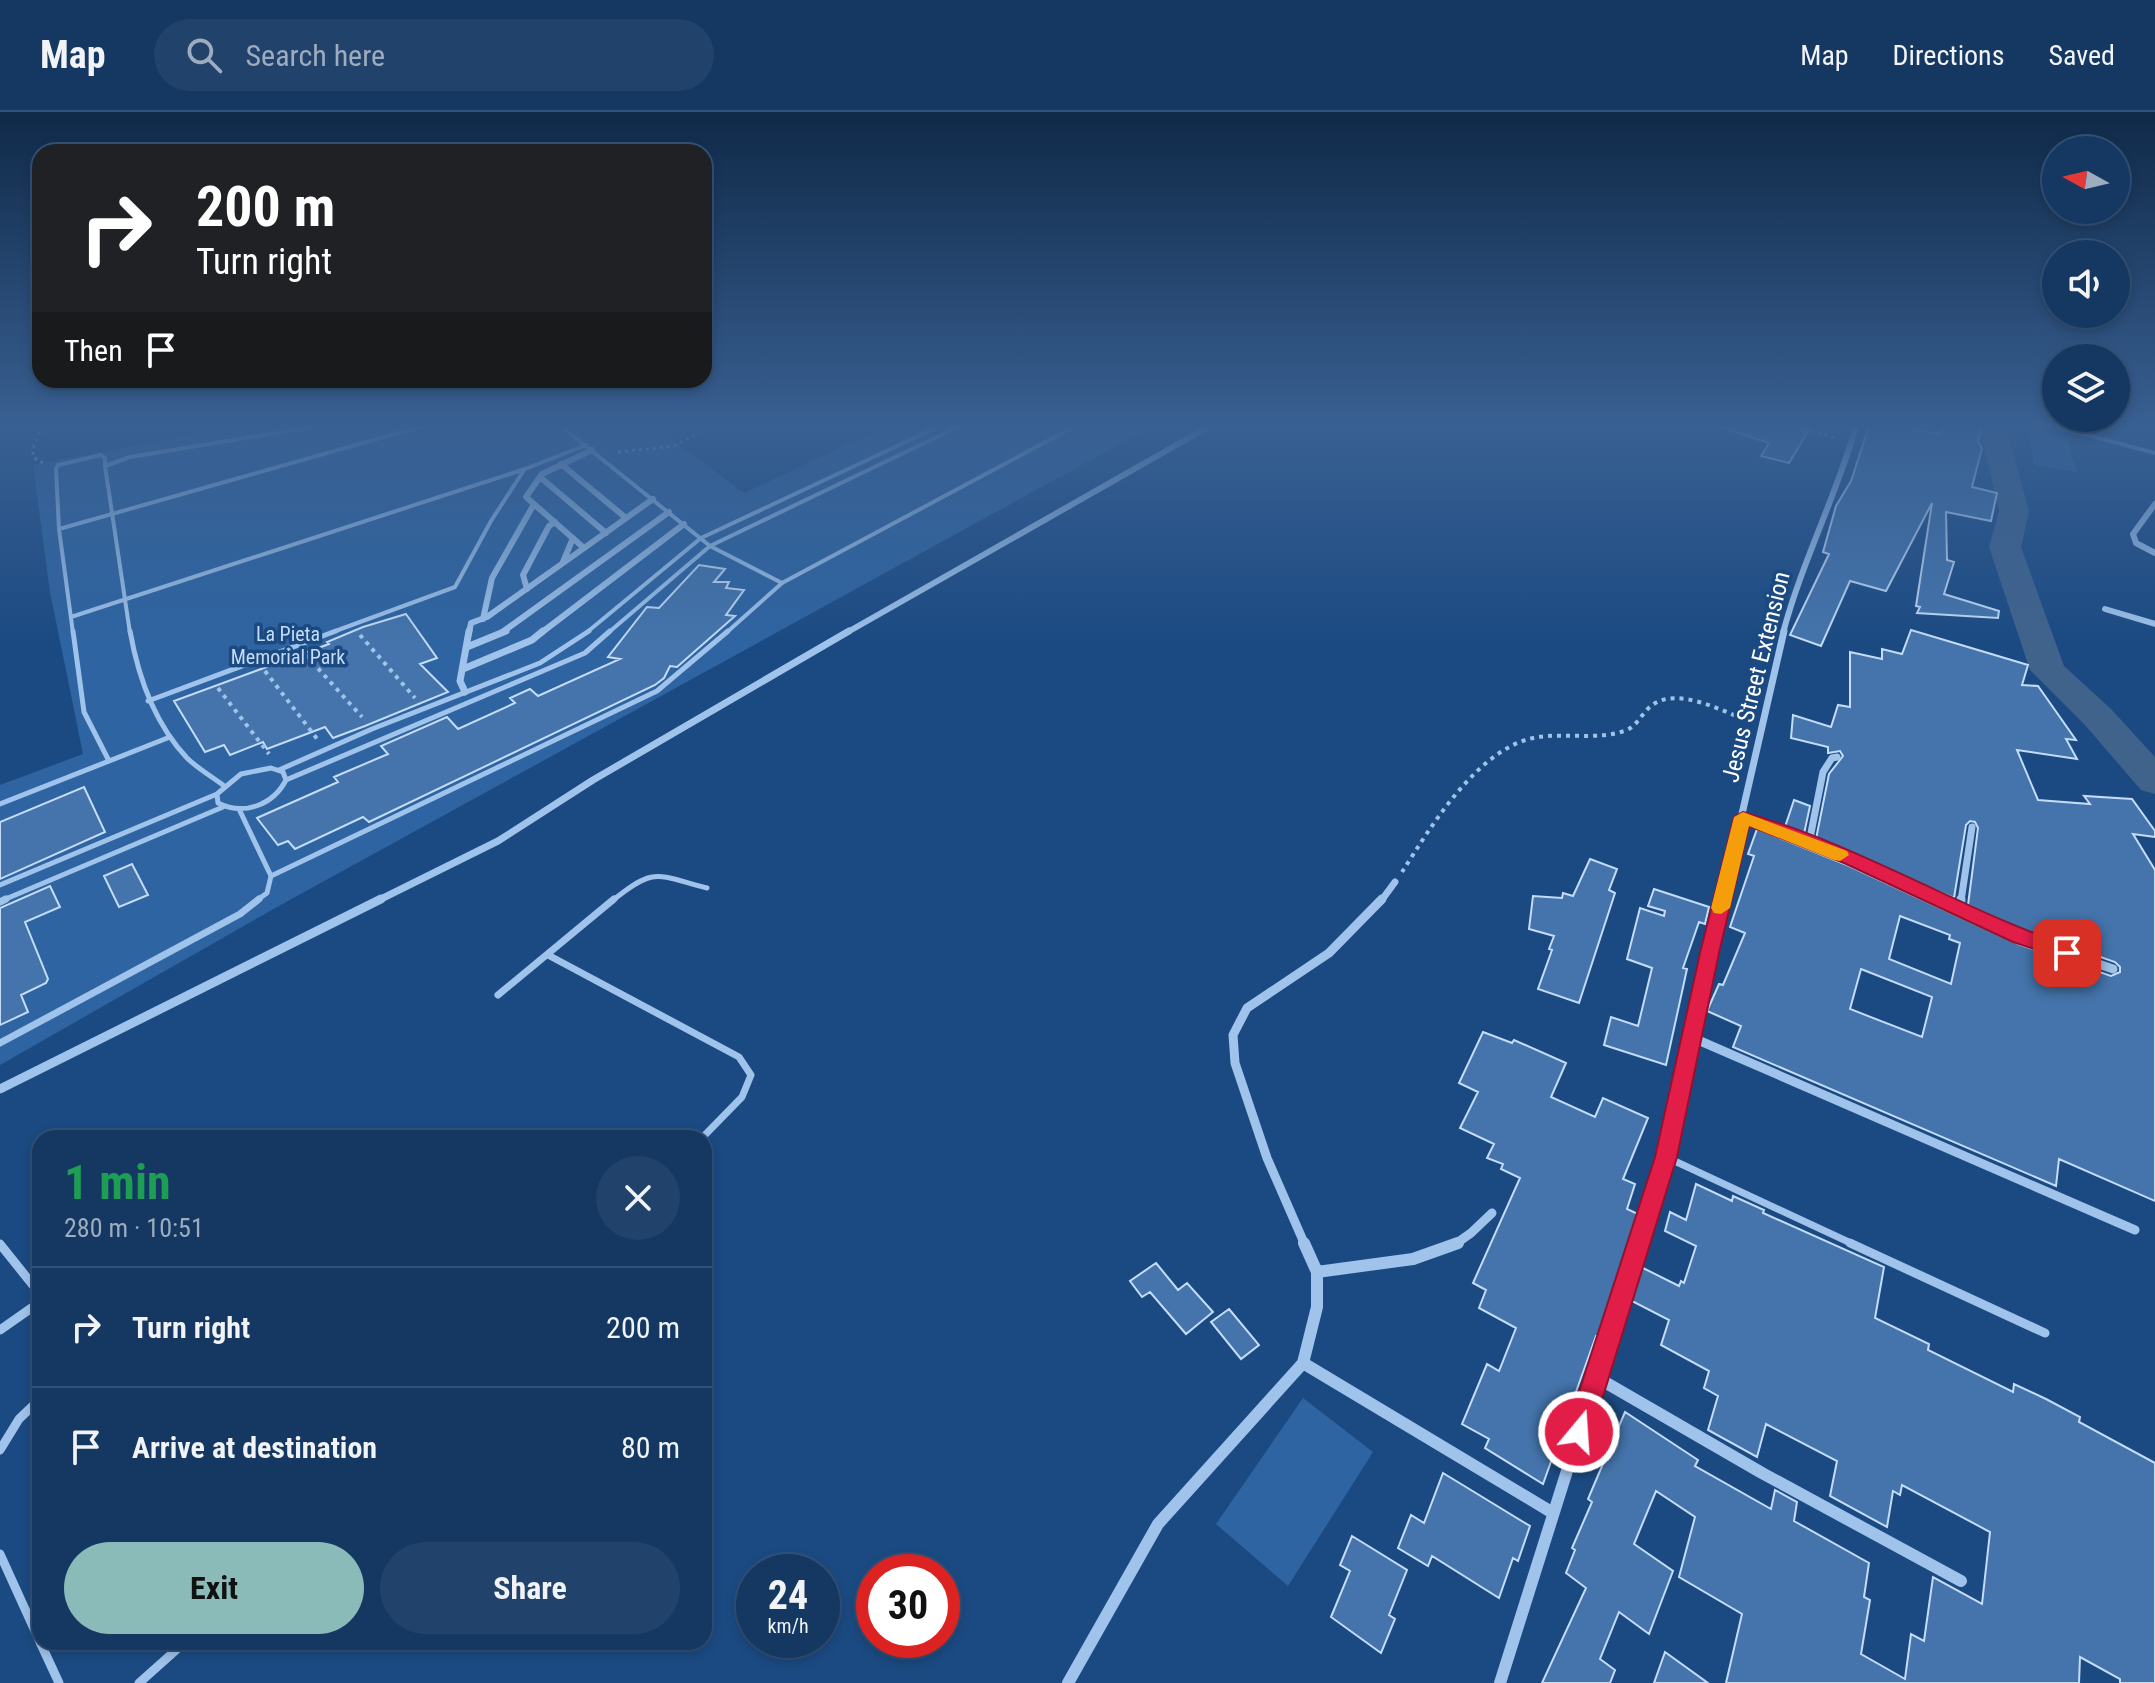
<!DOCTYPE html>
<html lang="en">
<head>
<meta charset="utf-8">
<style>
  :root { --surface:#143862; --page:#21436b; --text:#f1f3f6; --muted:#9dacbe; --line:#335277; --accent:#8bbbb9 }
  body { margin:0; font-family:"Roboto Condensed",sans-serif; background:var(--page); color:var(--text); height:100vh; display:flex; flex-direction:column; font-size:30px; white-space:nowrap }
  * { box-sizing:border-box; margin:0 }
  p { font-size:26px; color:var(--muted) }
  .icon { flex:none; width:44px; height:44px; fill:none; stroke:currentColor; stroke-width:2; stroke-linecap:round; stroke-linejoin:round }
  .map { position:relative; flex:1; overflow:hidden }
  .drawer { position:absolute; left:32px; top:1018px; width:680px; height:520px; display:flex; flex-direction:column; background:var(--surface); border-radius:24px; box-shadow:0 4px 12px #0003,0 0 0 2px var(--line) }
  .drawer>* { flex:none }
  .banner { position:absolute; left:32px; top:32px; width:680px; height:244px; border-radius:24px; box-shadow:0 4px 12px #0003,0 0 0 2px var(--line); background:#202124; color:#fff; overflow:hidden }
  .needle { width:52px; rotate:278deg }
  .buttons { position:absolute; left:2042px; top:24px; display:grid; gap:16px }
  .buttons a { display:grid; place-items:center; width:88px; height:88px; border-radius:50%; background:var(--surface); box-shadow:0 4px 12px #0003,0 0 0 2px var(--line); font-size:40px }
  .speed { position:absolute; left:736px; top:1442px; display:flex; gap:16px; font-size:40px; font-weight:700; text-align:center }
  .speed>* { display:grid; place-content:center; width:104px; height:104px; border-radius:50%; background:var(--surface); box-shadow:0 4px 12px #0003,0 0 0 2px var(--line); line-height:1 }
  .speed small { font-size:20px; font-weight:400 }
  .speed .limit { border:12px solid #d22; background:#fff; color:#111 }
  .pin { position:absolute; display:grid; place-items:center; width:68px; height:68px; color:#fff; margin:-34px; border-radius:16px; box-shadow:0 4px 12px #0006 }
  .me { position:absolute; width:88px; margin:-44px; rotate:18deg; stroke-linejoin:round; filter:drop-shadow(0 0 6px #0008) }
  .turn { display:flex; align-items:center; gap:28px; height:168px; padding:0 32px; font-size:36px }
  .turn .icon { width:104px; height:104px; stroke-width:2.5 }
  .turn b { display:block; font-size:56px; line-height:68px }
  .then { display:flex; align-items:center; height:76px; padding:0 32px; background:#0003; gap:16px; font-size:30px }
  .round { display:grid; place-items:center; flex:none; width:84px; height:84px; border-radius:42px; background:var(--page) }
  .summary { display:flex; align-items:center; justify-content:space-between; height:136px; padding:0 32px }
  h1 { font-size:48px; font-weight:700; line-height:60px; color:#1e9e55 }
  .button { display:flex; gap:16px; margin-top:auto; padding:16px 32px }
  .button a { flex:1; height:92px; border-radius:48px; background:var(--accent); color:#111; font-size:32px; font-weight:700; line-height:92px; text-align:center }
  .button a+a { background:var(--page); color:var(--text) }
  ul { padding:0; list-style:none }
  li { display:flex; align-items:center; gap:24px; height:120px; padding:0 32px; border-top:2px solid var(--line) }
  li div { flex:1 }
  li b { display:block; font-size:30px }
  li em { font-style:normal }
  header { display:flex; align-items:center; gap:48px; box-sizing:border-box; height:112px; padding:0 40px; background:var(--surface); border-bottom:2px solid var(--line) }
  header strong { font-size:38px }
  nav { display:flex; gap:44px; margin-inline-start:auto; font-size:28px }
  .search { width:560px; height:72px; background:var(--page); display:flex; align-items:center; gap:20px; box-sizing:border-box; padding:0 28px; border-radius:44px; color:var(--muted); font-size:30px }
  .map>svg:first-child { display:block }
  .green { fill:#2e64a1 }
  .lines { fill:none; stroke-linecap:round; stroke-linejoin:round }
  .river { fill:#40638c; fill-rule:evenodd }
  .building { fill:#4474ab; stroke:#c4dcf8; stroke-width:2; fill-rule:evenodd }
  .path-far1 { stroke:#9fc3eb; stroke-width:3; stroke-dasharray:3 4; stroke-linecap:butt }
  .path { stroke:#9fc3eb; stroke-width:4; stroke-dasharray:4 5; stroke-linecap:butt }
  .lane-far3 { stroke:#9fc3eb; stroke-width:4 }
  .lane-far2 { stroke:#9fc3eb; stroke-width:5 }
  .lane-far1 { stroke:#9fc3eb; stroke-width:7 }
  .lane { stroke:#9fc3eb; stroke-width:9 }
  .street-far3 { stroke:#9fc3eb; stroke-width:6 }
  .street-far2 { stroke:#9fc3eb; stroke-width:7 }
  .street-far1 { stroke:#9fc3eb; stroke-width:9 }
  .street { stroke:#9fc3eb; stroke-width:12 }
  .route { fill:#e11d48; stroke:#92132f; stroke-width:2 }
  .slow { fill:#f59e0b }
  .labels { text-anchor:middle; stroke-width:7; stroke-linejoin:round; paint-order:stroke }
  .far-park-label { font-size:20px; fill:#c4dcf8; stroke:#1b4a82 }
  .street-label { font-size:24px; fill:#fff; stroke:#1b4a82 }
</style>
</head>
<body>
<header>
<strong>Map</strong>
<div class="search"><svg class="icon" aria-label="search" viewBox="0 0 24 24"><circle cx="10" cy="10" r="6"/><path d="M15 15l6 6"/></svg>Search here</div>
<nav><a>Map</a><a>Directions</a><a>Saved</a></nav>
</header>
<div class="map">
<svg width="2155" height="1571" viewBox="0 0 2155 1571">
  <rect width="100%" height="100%" fill="#1b4a82"/>
  <!-- green -->
  <path class="green" d="M 249,311 L 650,311 L 744,381 L 894,311 L 1158,311 L 277,795 L 0,953 L 0,673 L 83,642 L 50,480 L 33,353 Z
    M 2029,319 L 2067,325 L 2077,360 L 2034,353 Z
    M 1303,1286 L 1373,1340 L 1288,1474 L 1216,1412 Z"/>
  <g class="lines">
    <!-- river -->
    <path class="river" d="M 1979,311 L 2005,311 L 2029,399 L 2021,435 L 2064,554 L 2111,597 L 2155,645 L 2155,682 L 2141,678 L 2085,613 L 2030,558 L 1989,435 L 1999,399 Z"/>
  </g>
  <!-- building -->
  <path class="building" d="M 1721,311 L 1813,311 L 1789,351 L 1761,344 L 1769,331 L 1720,315 Z
    M 1870,311 L 1888,311 L 1939,322 L 1945,311 L 1982,311 L 1978,330 L 1982,336 L 1972,375 L 1997,381 L 1991,409 L 1946,400 L 1947,448 L 1954,450 L 1944,482 L 1999,499 L 1998,506 L 1917,501 L 1920,495 L 1916,494 L 1932,391 L 1886,479 L 1850,469 L 1821,534 L 1790,523 L 1829,442 L 1823,440 L 1836,394 L 1851,369 Z
    M 699,453 L 725,457 L 714,470 L 729,470 L 726,476 L 744,478 L 726,503 L 735,504 L 677,555 L 670,554 L 664,566 L 655,573 L 369,710 L 363,705 L 295,737 L 288,729 L 278,733 L 257,706 L 338,670 L 334,665 L 388,642 L 381,634 L 447,605 L 458,617 L 515,591 L 510,586 L 530,577 L 538,584 L 620,547 L 608,545 L 647,495 L 659,496 Z
    M 406,502 L 437,546 L 420,552 L 448,580 L 365,614 L 333,626 L 325,615 L 267,637 L 263,630 L 230,643 L 224,633 L 205,640 L 174,589 L 329,532 L 327,530 L 363,515 Z
    M 1911,518 L 2028,553 L 2022,573 L 2038,574 L 2076,628 L 2066,627 L 2077,647 L 2017,638 L 2038,688 L 2090,692 L 2084,684 L 2132,687 L 2155,719 L 2155,725 L 2133,722 L 2155,758 L 2155,1089 L 2059,1047 L 2056,1074 L 1733,935 L 1741,914 L 1707,899 L 1719,872 L 1723,873 L 1745,821 L 1730,815 L 1754,744 L 1748,742 L 1757,717 L 1847,753 L 2018,832 L 2111,864 L 2120,860 L 2120,855 L 2115,850 L 2023,818 L 1968,793 L 1978,716 L 1975,710 L 1970,709 L 1966,713 L 1954,786 L 1816,727 L 1829,662 L 1843,644 L 1840,639 L 1828,641 L 1828,635 L 1791,626 L 1793,603 L 1831,615 L 1838,593 L 1850,595 L 1850,540 L 1882,547 L 1882,537 L 1902,542 ZM 1900,804 L 1950,823 L 1949,827 L 1960,831 L 1951,872 L 1889,847 ZM 1861,857 L 1932,885 L 1922,925 L 1850,897 Z
    M 84,675 L 105,720 L 0,767 L 0,710 Z
    M 1794,688 L 1810,694 L 1804,722 L 1785,715 Z
    M 1590,747 L 1617,757 L 1609,778 L 1615,781 L 1579,891 L 1538,877 L 1552,838 L 1549,837 L 1554,824 L 1529,817 L 1533,784 L 1562,786 L 1563,781 L 1573,784 Z
    M 132,752 L 148,783 L 119,795 L 104,764 Z
    M 50,774 L 60,795 L 25,810 L 48,867 L 46,871 L 21,883 L 28,900 L 0,913 L 0,796 Z
    M 1654,777 L 1709,795 L 1705,812 L 1699,810 L 1683,856 L 1687,857 L 1666,953 L 1604,933 L 1611,905 L 1638,914 L 1652,856 L 1627,847 L 1640,796 L 1664,804 L 1665,799 L 1648,794 Z
    M 1483,920 L 1512,931 L 1514,928 L 1566,951 L 1551,985 L 1595,1005 L 1603,986 L 1648,1006 L 1623,1067 L 1635,1072 L 1627,1097 L 1640,1103 L 1599,1225 L 1596,1224 L 1543,1372 L 1485,1336 L 1489,1327 L 1462,1312 L 1487,1252 L 1499,1259 L 1516,1216 L 1479,1196 L 1486,1178 L 1473,1171 L 1520,1066 L 1501,1057 L 1503,1052 L 1487,1046 L 1494,1032 L 1460,1016 L 1478,980 L 1459,971 Z
    M 1696,1072 L 1732,1089 L 1733,1084 L 1764,1098 L 1763,1101 L 1884,1155 L 1875,1206 L 1929,1232 L 1928,1238 L 2013,1280 L 2014,1272 L 2046,1287 L 2080,1305 L 2079,1310 L 2155,1351 L 2155,1571 L 2120,1571 L 2120,1567 L 2080,1545 L 2079,1571 L 1726,1571 L 1742,1502 L 1679,1465 L 1695,1405 L 1656,1379 L 1634,1432 L 1673,1459 L 1649,1522 L 1619,1500 L 1600,1547 L 1615,1558 L 1610,1571 L 1542,1571 L 1586,1476 L 1566,1461 L 1575,1438 L 1572,1436 L 1592,1390 L 1588,1387 L 1625,1300 L 1698,1348 L 1695,1354 L 1771,1397 L 1775,1378 L 1797,1390 L 1794,1409 L 1869,1451 L 1864,1485 L 1870,1488 L 1861,1542 L 1905,1567 L 1911,1522 L 1924,1529 L 1933,1465 L 1982,1492 L 1990,1420 L 1902,1373 L 1900,1383 L 1893,1379 L 1887,1415 L 1830,1384 L 1837,1349 L 1766,1312 L 1757,1345 L 1708,1318 L 1718,1284 L 1704,1276 L 1709,1259 L 1661,1233 L 1669,1208 L 1630,1188 L 1641,1155 L 1679,1174 L 1681,1169 L 1684,1171 L 1696,1134 L 1665,1119 L 1670,1100 L 1686,1108 Z
    M 1156,1151 L 1178,1178 L 1187,1171 L 1213,1200 L 1186,1222 L 1150,1180 L 1142,1185 L 1130,1169 Z
    M 1229,1197 L 1259,1233 L 1241,1247 L 1211,1210 Z
    M 1443,1361 L 1530,1414 L 1518,1449 L 1513,1446 L 1499,1486 L 1432,1444 L 1428,1454 L 1398,1436 L 1411,1403 L 1424,1411 Z
    M 1352,1424 L 1407,1458 L 1389,1503 L 1395,1507 L 1381,1541 L 1331,1505 L 1350,1459 L 1340,1453 Z
    M 1665,1540 L 1708,1571 L 1654,1571 Z"/>
  <g class="lines">
    <!-- path-far1 -->
    <path class="path-far1" d="M 1784,311 L 1836,326
      M 618,340 L 674,334 L 716,311
      M 43,351 L 33,345 L 33,336 L 44,311"/>
    <!-- path -->
    <path class="path" d="M 360,523 L 415,586
      M 306,543 L 362,605
      M 265,559 L 318,628
      M 218,576 L 269,642
      M 1402,760 C 1432,713 1479,634 1538,625 C 1566,621 1598,628 1624,619 C 1637,615 1641,602 1651,594 C 1676,573 1725,600 1750,610"/>
    <!-- lane-far3 -->
    <path class="lane-far3" d="M 557,311 L 710,434 L 782,471
      M 2043,311 L 2155,341
      M 59,417 L 433,311
      M 71,505 L 525,357 L 586,333
      M 73,521 L 59,417 L 56,357 L 58,353 L 101,343 L 105,346 L 105,354
      M 130,521 L 105,354 L 130,345 L 337,311
      M 330,521 L 455,475 L 491,409 L 524,358
      M 586,521 L 701,426 L 946,311
      M 608,521 L 710,434 L 966,311
      M 726,521 L 782,471 L 1081,311"/>
    <!-- lane-far2 -->
    <path class="lane-far2" d="M 73,519 L 84,600 L 109,649
      M 130,519 C 138,564 155,612 187,646 C 197,656 211,664 223,673
      M 148,589 L 336,519
      M 271,656 L 283,660 L 286,668 C 273,693 244,704 218,691 L 217,682 L 241,662 Z
      M 279,658 L 372,617 L 540,551 L 589,519
      M 286,668 L 585,541 L 610,519
      M 0,692 L 170,625
      M 239,697 L 271,764 L 657,579 L 728,519
      M 0,773 L 217,682
      M 1,789 L 223,695
      M 256,789 L 267,781 L 271,764
      M 612,789 C 655,754 656,763 707,776"/>
    <!-- lane-far1 -->
    <path class="lane-far1" d="M 0,790 L 6,787
      M 548,843 L 739,945 L 751,963 L 742,985 L 702,1026
      M 498,883 L 614,787
      M 0,931 L 240,802 L 259,787
      M 1666,1045 L 1855,1133"/>
    <!-- lane -->
    <path class="lane" d="M 1850,1131 L 2045,1221
      M 0,1132 L 40,1182
      M 0,1218 L 40,1190
      M 0,1338 L 19,1307 L 40,1287
      M 0,1442 L 40,1530
      M 40,1530 L 59,1571
      M 139,1571 L 185,1530"/>
    <!-- street-far3 -->
    <path class="street-far3" d="M 561,352 L 626,406
      M 540,365 L 606,421
      M 2155,392 L 2133,422 L 2136,431 L 2155,441
      M 584,436 L 526,385 L 542,362 L 592,338
      M 563,450 L 573,426
      M 527,477 L 523,463 L 549,414 L 555,410
      M 2105,497 L 2155,512
      M 483,507 L 492,466 L 534,392
      M 469,521 L 471,511 L 487,505 L 653,387
      M 501,521 L 669,400
      M 541,521 L 684,412
      M 846,521 L 1215,311
      M 1783,521 C 1802,449 1837,383 1857,311"/>
    <!-- street-far2 -->
    <path class="street-far2" d="M 467,535 L 506,519
      M 463,557 L 532,528 L 543,519
      M 465,580 L 460,569 L 469,519
      M 1743,705 L 1850,747 L 1942,789
      M 1809,731 L 1823,660 L 1832,646 L 1837,645
      M 377,789 L 498,729 L 593,668 L 849,519
      M 1381,789 L 1395,770
      M 1722,789 L 1784,519
      M 1961,789 L 1972,715"/>
    <!-- street-far1 -->
    <path class="street-far1" d="M 1938,787 L 2020,825 L 2113,857
      M 1960,797 L 1961,787
      M 1691,925 L 2135,1118
      M 0,977 L 381,787
      M 1305,1133 L 1267,1046 L 1235,951 L 1233,923 L 1247,896 L 1329,841 L 1382,787
      M 1454,1133 L 1471,1121 L 1492,1101
      M 1638,1133 L 1666,1045 L 1722,787"/>
    <!-- street -->
    <path class="street" d="M 1317,1160 L 1413,1147 L 1458,1131
      M 1303,1251 L 1553,1401
      M 1596,1265 L 1762,1361 L 1961,1469
      M 1068,1571 L 1158,1412 L 1303,1251 L 1317,1195 L 1317,1160 L 1304,1131
      M 1500,1571 L 1639,1131"/>
  </g>
  <!-- sky -->
  <linearGradient id="sky" x2="0" y2="1"><stop stop-color="#0f2948"/><stop offset="0.59" stop-color="#396092"/><stop offset="1" stop-color="#396092" stop-opacity="0"/></linearGradient>
  <rect width="2155" height="531" fill="url(#sky)"/>
  <!-- route -->
  <path class="route" d="M 1743,700 C 1856,731 1962,798 2074,836 L 2076,841 L 2067,848 L 2013,830 L 1844,751 L 1749,714 L 1719,841 L 1677,1045 L 1592,1320 L 1588,1329 L 1579,1333 L 1569,1329 L 1566,1320 L 1655,1045 L 1700,841 L 1734,705 Z"/>
  <!-- slow -->
  <path class="slow" d="M 1743,700 L 1847,739 L 1849,743 L 1840,749 L 1834,748 L 1749,714 L 1730,796 L 1721,802 L 1714,801 L 1711,796 L 1734,705 Z"/>
  <g class="labels">
    <!-- far-park labels -->
    <g class="far-park-label">
      <text x="288" y="529">La Pieta<tspan x="288" dy="23">Memorial Park</tspan></text>
    </g>
    <!-- street labels -->
    <g class="street-label">
      <text transform="translate(1756 565) rotate(-76)" y="8">Jesus Street Extension</text>
    </g>
  </g>
</svg>
<div class="buttons">
<a><svg class="needle" viewBox="-14 -14 28 28"><path d="M0-13l5 13h-10z" fill="#e53935"/><path d="M0 13l5-13h-10z" fill="#9dacbe"/></svg></a>
<a><svg class="icon" aria-label="sound" viewBox="0 0 24 24"><path d="M4 9h4l5-4v14l-5-4H4zM17 9q2 3 0 6"/></svg></a>
<a><svg class="icon" aria-label="layers" viewBox="0 0 24 24"><path d="M12 4l9 5-9 5-9-5zM3 14l9 5 9-5"/></svg></a>
</div>
<div class="speed"><div>24<small>km/h</small></div><div class="limit">30</div></div>
<div class="pin" style="left:2067px;top:841px;background:#d93025"><svg class="icon" aria-label="arrive" viewBox="0 0 24 24"><path d="M6 21V4h12l-3 4 3 4H6"/></svg></div>
<svg class="me" style="left:1579px;top:1320px" viewBox="-20 -20 40 40"><circle r="17" fill="#e11d48" stroke="#fff" stroke-width="3"/><path d="M0-11L8 9 0 5-8 9z" fill="#fff"/></svg>
<div class="banner">
<div class="turn"><svg class="icon" aria-label="right" viewBox="0 0 24 24"><path d="M7 20v-9h11M14 6l5 5-5 5"/></svg><div><b>200 m</b>Turn right</div></div>
<div class="then">Then<svg class="icon" aria-label="arrive" viewBox="0 0 24 24"><path d="M6 21V4h12l-3 4 3 4H6"/></svg></div>
</div>
<section class="drawer">
<div class="summary"><div><h1>1 min</h1><p>280 m · 10:51</p></div><a class="round"><svg class="icon" aria-label="close" viewBox="0 0 24 24"><path d="M6 6l12 12M18 6L6 18"/></svg></a></div>
<ul>
<li><svg class="icon" aria-label="right" viewBox="0 0 24 24"><path d="M7 20v-9h11M14 6l5 5-5 5"/></svg><div><b>Turn right</b></div><em>200 m</em></li>
<li><svg class="icon" aria-label="arrive" viewBox="0 0 24 24"><path d="M6 21V4h12l-3 4 3 4H6"/></svg><div><b>Arrive at destination</b></div><em>80 m</em></li>
</ul>
<div class="button"><a>Exit</a><a>Share</a></div>
</section>
</div>
</body>
</html>
